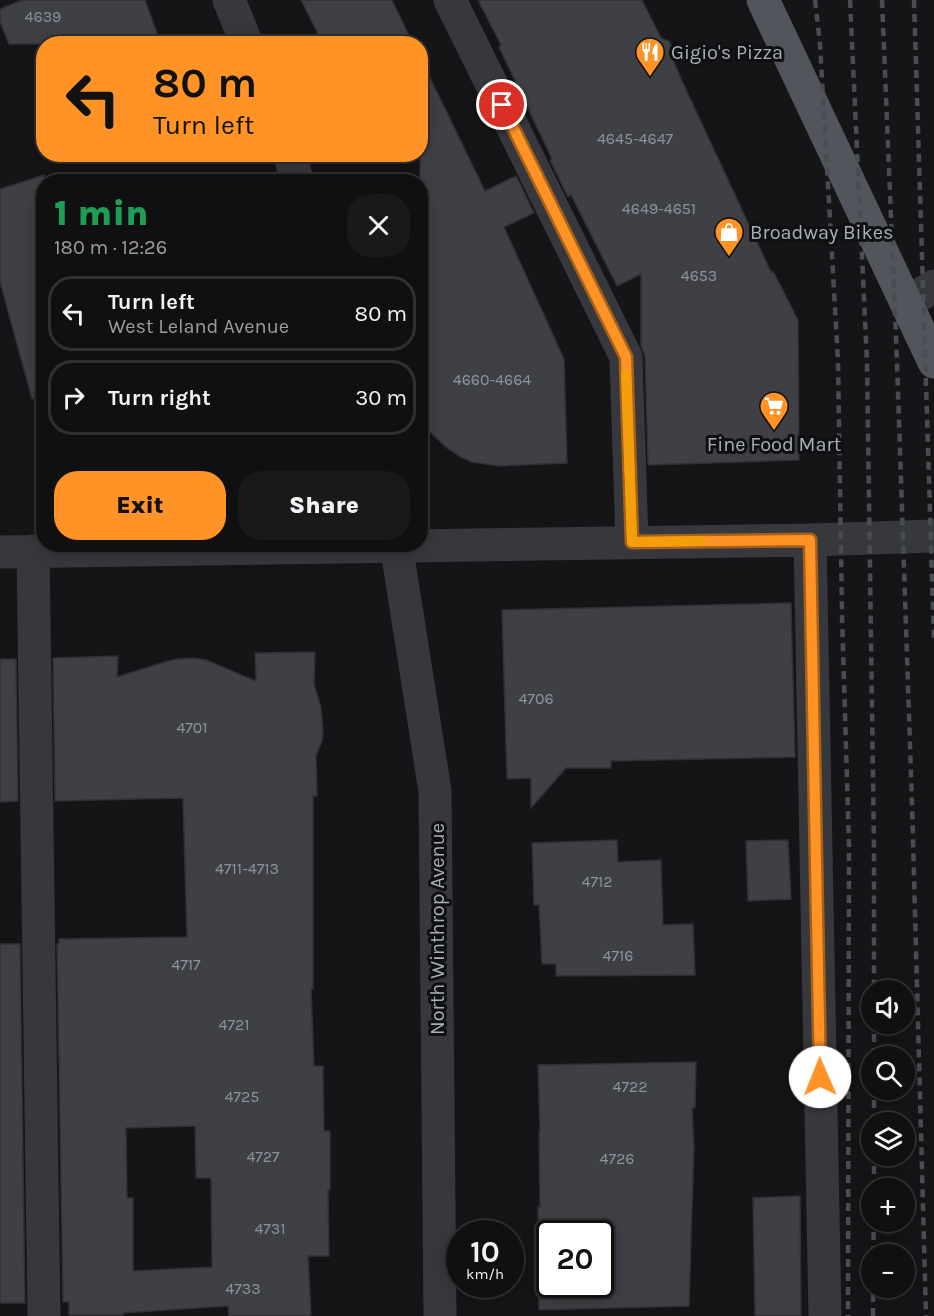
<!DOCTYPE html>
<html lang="en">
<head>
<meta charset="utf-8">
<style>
  :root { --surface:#101011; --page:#19191a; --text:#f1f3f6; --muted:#9c9d9f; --line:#303031; --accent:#ff9325 }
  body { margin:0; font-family:Karla,sans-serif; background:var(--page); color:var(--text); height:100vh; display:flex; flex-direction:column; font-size:22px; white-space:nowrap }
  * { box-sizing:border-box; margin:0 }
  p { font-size:20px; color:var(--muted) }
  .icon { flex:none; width:33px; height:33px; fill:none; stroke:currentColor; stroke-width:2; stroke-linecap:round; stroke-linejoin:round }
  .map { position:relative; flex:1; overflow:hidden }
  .details { position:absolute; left:36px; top:174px; width:392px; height:378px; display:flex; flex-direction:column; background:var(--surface); border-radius:24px; box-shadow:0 3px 15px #0003,0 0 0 2px var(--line) }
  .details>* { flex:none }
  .banner { position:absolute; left:36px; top:36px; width:392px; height:126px; border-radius:24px; box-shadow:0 3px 15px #0003,0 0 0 2px var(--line); background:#ff9325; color:#111; overflow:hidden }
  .buttons { position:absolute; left:861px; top:980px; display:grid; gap:12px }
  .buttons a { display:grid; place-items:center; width:54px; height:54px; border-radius:50%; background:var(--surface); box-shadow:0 3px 15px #0003,0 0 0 2px var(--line); font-size:30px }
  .speed { position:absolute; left:446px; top:1220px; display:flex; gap:12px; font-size:30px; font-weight:700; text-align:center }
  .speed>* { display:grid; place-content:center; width:78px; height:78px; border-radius:50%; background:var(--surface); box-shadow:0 3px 15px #0003,0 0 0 2px var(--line); line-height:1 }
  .speed small { font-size:15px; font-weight:400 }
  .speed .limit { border:3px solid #111; border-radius:9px; background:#fff; color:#111 }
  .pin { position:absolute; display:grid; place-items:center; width:51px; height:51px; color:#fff; margin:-26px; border:3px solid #fff; border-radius:50%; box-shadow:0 2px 6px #0007 }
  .me { position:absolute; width:66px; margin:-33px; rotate:359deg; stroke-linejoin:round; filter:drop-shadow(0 0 4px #0008) }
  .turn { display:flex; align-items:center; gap:21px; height:126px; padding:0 18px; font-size:27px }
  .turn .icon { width:78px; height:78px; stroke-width:2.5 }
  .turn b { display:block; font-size:42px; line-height:51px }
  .round { display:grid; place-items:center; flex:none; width:63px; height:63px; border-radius:24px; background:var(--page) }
  .head { display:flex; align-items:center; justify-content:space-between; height:102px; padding:0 18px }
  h1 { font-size:36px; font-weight:800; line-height:45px; color:#1e9e55 }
  .primary-button { display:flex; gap:12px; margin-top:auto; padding:12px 18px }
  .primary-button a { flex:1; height:69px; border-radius:24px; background:var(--accent); color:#111; font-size:24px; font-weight:800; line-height:69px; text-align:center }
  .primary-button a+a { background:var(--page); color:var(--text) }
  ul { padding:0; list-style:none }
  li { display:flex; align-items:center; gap:18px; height:75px; margin:0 12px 9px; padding:0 6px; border:3px solid var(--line); border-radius:24px }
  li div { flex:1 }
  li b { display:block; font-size:22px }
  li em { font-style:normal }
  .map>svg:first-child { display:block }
  .building { fill:#3f4045; stroke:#2f3033; stroke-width:1.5; fill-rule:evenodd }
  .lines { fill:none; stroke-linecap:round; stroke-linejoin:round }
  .minor { stroke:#36383d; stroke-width:33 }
  .major { stroke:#52555c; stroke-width:33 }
  .rail { stroke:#494c52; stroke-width:4.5; stroke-dasharray:8 6; stroke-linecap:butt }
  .route-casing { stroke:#a66018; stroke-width:15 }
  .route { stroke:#ff9325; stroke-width:10 }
  .slow { stroke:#f59e0b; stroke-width:10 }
  .labels { text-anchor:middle; stroke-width:6; stroke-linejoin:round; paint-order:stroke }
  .number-label { font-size:16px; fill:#8c939c }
  .poi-label { font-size:20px; fill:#a6afb9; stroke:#101012; text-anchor:start }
  .street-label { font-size:20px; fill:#a6afb9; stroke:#101012 }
</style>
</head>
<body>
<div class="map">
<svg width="934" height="1316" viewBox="0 0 934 1316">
  <rect width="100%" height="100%" fill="#151517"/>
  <!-- building -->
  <path class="building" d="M 22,0 L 145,0 L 161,44 L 9,44 L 0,22 L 0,9 Z
    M 301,0 L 392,0 L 413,44 L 323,44 Z
    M 478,0 L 642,0 L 661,38 L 669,41 L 676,56 L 674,62 L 683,83 L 771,272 L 773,271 L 798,320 L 799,460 L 648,465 L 645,356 L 641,345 L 641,274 L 617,286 L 571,195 L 568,197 L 550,160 L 552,159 L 499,47 L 501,45 Z
    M 420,57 L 485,191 L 516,176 L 534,213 L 504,227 L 564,359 L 567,463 L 499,466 L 472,462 L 461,457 L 447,448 L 429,431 L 420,417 Z
    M 44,175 L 44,397 L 32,399 L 0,282 L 0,189 Z
    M 791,603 L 795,757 L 611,761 L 611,768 L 566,768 L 531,808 L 531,778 L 507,779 L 502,610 Z
    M 315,652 L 314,684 L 321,708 L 323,732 L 322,741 L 316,756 L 317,796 L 313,796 L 313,989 L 311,989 L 314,1066 L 323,1066 L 324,1131 L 330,1131 L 330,1190 L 328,1190 L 329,1256 L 308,1256 L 311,1316 L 229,1316 L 228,1306 L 123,1313 L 123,1315 L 69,1315 L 69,1302 L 63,1302 L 57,944 L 59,944 L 59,939 L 187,937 L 183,798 L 55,801 L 53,658 L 118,656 L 117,677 L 168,661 L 178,659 L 194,658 L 206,660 L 256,681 L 255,653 ZM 195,1126 L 196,1178 L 211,1178 L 212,1267 L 133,1271 L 133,1198 L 127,1198 L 126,1128 Z
    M 0,659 L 16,659 L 18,801 L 0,802 Z
    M 617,840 L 618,862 L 661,860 L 663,925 L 693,924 L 695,975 L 556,976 L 556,964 L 542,964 L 539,905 L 534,905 L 532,843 Z
    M 788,840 L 791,899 L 748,901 L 746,841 Z
    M 0,944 L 20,944 L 25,1303 L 0,1303 Z
    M 696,1062 L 695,1108 L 692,1108 L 694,1146 L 689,1306 L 539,1310 L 538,1207 L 540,1207 L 539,1132 L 540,1132 L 538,1065 ZM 549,1233 L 600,1233 L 600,1284 L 549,1284 Z
    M 800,1196 L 801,1316 L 755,1316 L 753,1198 Z"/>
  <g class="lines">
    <!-- minor -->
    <path class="minor" d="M 229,0 L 247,44
      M 450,0 L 626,357 L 632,542
      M 289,154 L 298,182
      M 907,303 L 934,286
      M 810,540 L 825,1316
      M 396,544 L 435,791 L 440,1316
      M 33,551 L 44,1316
      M 0,552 L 810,540 L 934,536"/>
    <!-- major -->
    <path class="major" d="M 763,0 L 934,362"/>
    <!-- rail -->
    <path class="rail" d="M 815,0 L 820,44 L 838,361 L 842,615 L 849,846 L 848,1316
      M 850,0 L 867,362 L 874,846 L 874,990
      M 882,0 L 897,362 L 912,803 L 926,1316
      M 914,0 L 934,641
      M 874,1056 L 874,1023
      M 874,1122 L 874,1089
      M 874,1188 L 874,1155
      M 873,1254 L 874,1221
      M 873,1316 L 873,1287"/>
  </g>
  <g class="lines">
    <!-- route casing -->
    <g class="route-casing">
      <path id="route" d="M 502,105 L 626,357 L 632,542 L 810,540 L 820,1077"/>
    </g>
    <!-- route -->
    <use href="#route" class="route"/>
    <!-- slow -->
    <path class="slow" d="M 626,375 L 632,542 L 701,541"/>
  </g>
  <!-- icons -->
  <defs>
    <g id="restaurant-pin" transform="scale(1.5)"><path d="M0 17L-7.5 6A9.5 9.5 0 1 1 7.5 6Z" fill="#ff9325" stroke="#101012"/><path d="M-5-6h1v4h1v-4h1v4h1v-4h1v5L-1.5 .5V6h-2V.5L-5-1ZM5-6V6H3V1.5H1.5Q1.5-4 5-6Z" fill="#fff"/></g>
    <g id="shop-pin" transform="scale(1.5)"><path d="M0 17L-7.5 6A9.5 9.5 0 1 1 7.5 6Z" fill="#ff9325" stroke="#101012"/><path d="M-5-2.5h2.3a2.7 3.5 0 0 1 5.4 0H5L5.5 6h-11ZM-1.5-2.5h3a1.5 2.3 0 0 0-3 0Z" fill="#fff"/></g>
    <g id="supermarket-pin" transform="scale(1.5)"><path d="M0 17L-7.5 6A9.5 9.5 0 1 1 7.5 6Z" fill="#ff9325" stroke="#101012"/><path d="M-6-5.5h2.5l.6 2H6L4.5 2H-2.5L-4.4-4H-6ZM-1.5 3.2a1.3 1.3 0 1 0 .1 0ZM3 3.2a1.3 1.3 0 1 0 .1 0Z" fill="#fff"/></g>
  </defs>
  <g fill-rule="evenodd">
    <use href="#restaurant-pin" x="650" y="52"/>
    <use href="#shop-pin" x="729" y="232"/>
    <use href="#supermarket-pin" x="774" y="406"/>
  </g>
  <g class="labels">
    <!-- number labels -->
    <g class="number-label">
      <text x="43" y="22">4639</text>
      <text x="635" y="144">4645-4647</text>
      <text x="659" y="214">4649-4651</text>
      <text x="699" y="281">4653</text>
      <text x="492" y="385">4660-4664</text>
      <text x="536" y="704">4706</text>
      <text x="192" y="733">4701</text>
      <text x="247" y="874">4711-4713</text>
      <text x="597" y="887">4712</text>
      <text x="618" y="961">4716</text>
      <text x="186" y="970">4717</text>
      <text x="234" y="1030">4721</text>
      <text x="630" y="1092">4722</text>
      <text x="242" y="1102">4725</text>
      <text x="263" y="1162">4727</text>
      <text x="617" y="1164">4726</text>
      <text x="270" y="1234">4731</text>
      <text x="243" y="1294">4733</text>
    </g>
    <!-- poi labels -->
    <g class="poi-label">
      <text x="671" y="59">Gigio's Pizza</text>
      <text x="750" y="239">Broadway Bikes</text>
      <text x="774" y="451" text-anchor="middle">Fine Food Mart</text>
    </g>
    <!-- street labels -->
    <g class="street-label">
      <text transform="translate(437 929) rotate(-90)" y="7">North Winthrop Avenue</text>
    </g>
  </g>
</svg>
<div class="buttons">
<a><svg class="icon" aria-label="sound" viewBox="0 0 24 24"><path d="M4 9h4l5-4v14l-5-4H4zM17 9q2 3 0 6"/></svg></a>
<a><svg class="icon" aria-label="search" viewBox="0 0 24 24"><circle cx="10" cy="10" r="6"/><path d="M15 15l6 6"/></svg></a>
<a><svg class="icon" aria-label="layers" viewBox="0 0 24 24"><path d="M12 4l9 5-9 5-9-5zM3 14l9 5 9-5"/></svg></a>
<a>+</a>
<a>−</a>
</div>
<div class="speed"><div>10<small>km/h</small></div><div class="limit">20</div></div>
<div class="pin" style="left:502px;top:105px;background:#d93025"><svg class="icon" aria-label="arrive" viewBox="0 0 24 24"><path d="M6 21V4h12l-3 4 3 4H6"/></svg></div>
<svg class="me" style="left:820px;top:1077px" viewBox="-20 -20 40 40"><circle r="19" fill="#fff"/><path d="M0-13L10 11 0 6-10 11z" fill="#ff9325"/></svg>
<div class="banner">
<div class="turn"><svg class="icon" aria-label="left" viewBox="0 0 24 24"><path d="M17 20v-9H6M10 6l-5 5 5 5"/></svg><div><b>80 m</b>Turn left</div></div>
</div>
<section class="details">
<div class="head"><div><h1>1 min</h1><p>180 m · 12:26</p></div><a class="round"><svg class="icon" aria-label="close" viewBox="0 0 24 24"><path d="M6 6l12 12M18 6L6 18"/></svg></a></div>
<ul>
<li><svg class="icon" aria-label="left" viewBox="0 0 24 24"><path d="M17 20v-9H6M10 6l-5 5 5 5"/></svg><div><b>Turn left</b><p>West Leland Avenue</p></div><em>80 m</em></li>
<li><svg class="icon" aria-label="right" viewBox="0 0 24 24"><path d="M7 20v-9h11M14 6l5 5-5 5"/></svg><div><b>Turn right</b></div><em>30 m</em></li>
</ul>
<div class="primary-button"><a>Exit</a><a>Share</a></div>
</section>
</div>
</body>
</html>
